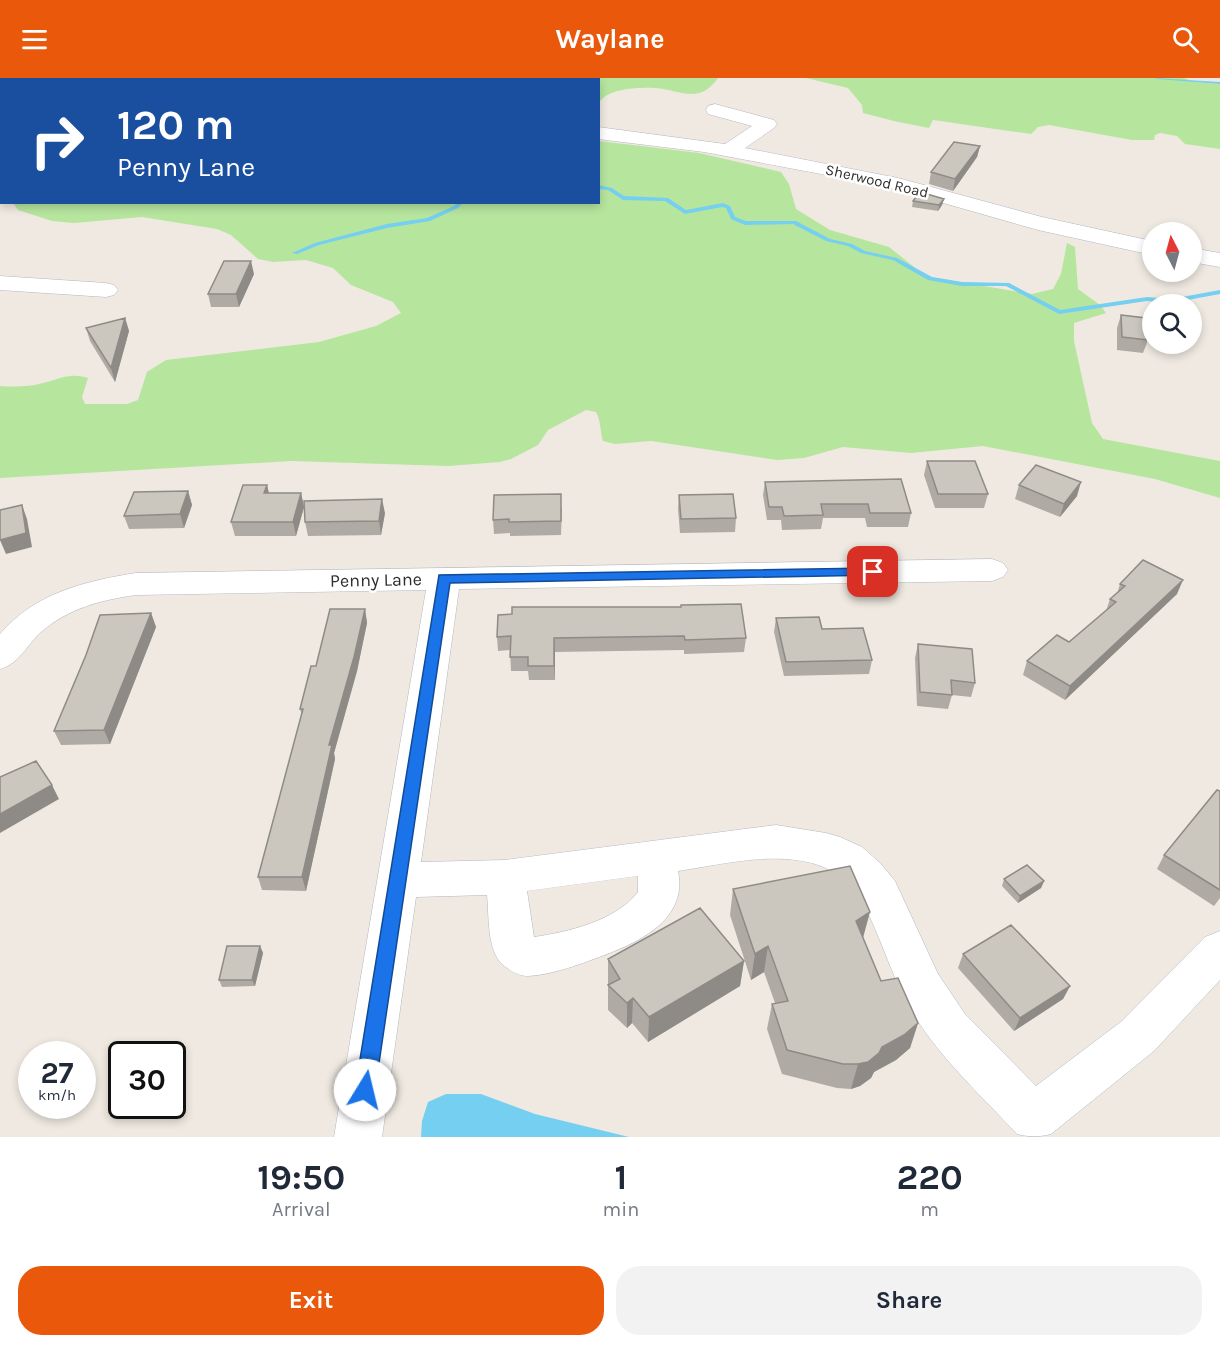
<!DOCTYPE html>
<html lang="en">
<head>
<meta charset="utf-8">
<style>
  :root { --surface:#fff; --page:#f2f2f3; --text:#1f2937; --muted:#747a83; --accent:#ea580c }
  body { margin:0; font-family:Karla,sans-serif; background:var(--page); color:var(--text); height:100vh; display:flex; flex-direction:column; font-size:22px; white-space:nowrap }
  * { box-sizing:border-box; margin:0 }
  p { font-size:20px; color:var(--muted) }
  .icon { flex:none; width:33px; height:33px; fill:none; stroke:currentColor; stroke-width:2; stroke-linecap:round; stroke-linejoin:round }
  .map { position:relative; height:1059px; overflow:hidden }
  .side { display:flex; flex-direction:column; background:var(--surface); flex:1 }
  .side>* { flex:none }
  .guide { position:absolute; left:0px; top:0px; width:600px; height:126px; box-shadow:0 3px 9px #0003; background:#1a4fa0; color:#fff; overflow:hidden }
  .needle { width:39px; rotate:354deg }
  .controls { position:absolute; left:1142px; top:144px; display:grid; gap:12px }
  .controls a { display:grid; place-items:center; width:60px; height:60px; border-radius:50%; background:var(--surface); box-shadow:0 3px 9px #0003; font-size:30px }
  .speed { position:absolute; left:18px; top:963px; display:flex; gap:12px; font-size:30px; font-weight:700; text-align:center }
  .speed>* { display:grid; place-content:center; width:78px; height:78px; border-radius:50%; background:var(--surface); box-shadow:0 3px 9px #0003; line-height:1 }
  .speed small { font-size:15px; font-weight:400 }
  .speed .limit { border:3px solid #111; border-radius:9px; background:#fff; color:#111 }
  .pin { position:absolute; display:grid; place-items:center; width:51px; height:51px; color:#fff; margin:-26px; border-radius:12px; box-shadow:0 3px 9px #0006 }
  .me { position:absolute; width:66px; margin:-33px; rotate:9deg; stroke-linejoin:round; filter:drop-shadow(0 0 4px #0008) }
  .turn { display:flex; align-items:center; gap:21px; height:126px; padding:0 18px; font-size:27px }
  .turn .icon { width:78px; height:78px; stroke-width:2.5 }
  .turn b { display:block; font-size:42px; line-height:51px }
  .eta { display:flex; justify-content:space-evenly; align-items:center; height:102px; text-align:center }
  .eta b { font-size:36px; font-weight:700; line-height:42px }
  .button { display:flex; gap:12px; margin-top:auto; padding:12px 18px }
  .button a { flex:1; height:69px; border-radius:24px; background:var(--accent); color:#fff; font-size:24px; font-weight:700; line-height:69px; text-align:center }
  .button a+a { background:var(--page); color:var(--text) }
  header { display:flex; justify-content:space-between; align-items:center; height:78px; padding:0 18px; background:var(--accent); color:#fff; font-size:27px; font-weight:700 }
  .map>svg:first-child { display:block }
  .green { fill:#b6e59e }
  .water { fill:#75cff0 }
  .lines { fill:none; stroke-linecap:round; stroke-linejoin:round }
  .stream { fill:#75cff0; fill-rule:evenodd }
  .minor-casing { stroke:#b4b7c1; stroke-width:1 }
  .minor { fill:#fff; fill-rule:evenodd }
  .wall { fill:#afaba4 }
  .shaded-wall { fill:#8e8b86 }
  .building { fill:#cbc7bf; stroke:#8e8b86; stroke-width:1.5 }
  .route { fill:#1a73e8; stroke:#114b97; stroke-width:1.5 }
  .labels { text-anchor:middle; stroke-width:5; stroke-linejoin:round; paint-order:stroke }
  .far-street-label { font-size:15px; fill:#2e2e2e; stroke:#fff }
  .street-label { font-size:18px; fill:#2e2e2e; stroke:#fff }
</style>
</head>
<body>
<header><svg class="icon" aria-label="menu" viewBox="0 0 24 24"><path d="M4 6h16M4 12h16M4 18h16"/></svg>Waylane<svg class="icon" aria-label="search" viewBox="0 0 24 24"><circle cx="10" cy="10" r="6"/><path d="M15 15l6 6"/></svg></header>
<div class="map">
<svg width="1220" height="1059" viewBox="0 0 1220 1059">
  <rect width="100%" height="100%" fill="#efe9e1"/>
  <!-- green -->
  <path class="green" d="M 0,0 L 159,0 L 162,1 L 2,2 L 1,106 Z
    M 578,0 L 718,0 C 699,27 680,12 656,10 C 640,9 607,10 599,25 L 598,2 Z
    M 806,0 L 1184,0 L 1195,4 L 1220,6 L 1220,71 L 1185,66 L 1177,58 L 1160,55 L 1155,57 L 1154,62 L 1132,62 L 1049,47 L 1038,49 L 1031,56 L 933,42 L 929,50 L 894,43 L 863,35 L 862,27 L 848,10 Z
    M 599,63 L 699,75 L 781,94 L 789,106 L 796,131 L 830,152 L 889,169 L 924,197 L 931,199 L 1032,216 L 1053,211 L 1061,196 L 1067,165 L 1075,169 L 1078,211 L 1100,227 L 1106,235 L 1074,245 L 1074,263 L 1092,345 L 1103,361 L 1220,383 L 1220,420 L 1155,401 L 983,368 L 911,375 L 843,369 L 804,380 L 777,382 L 651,363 L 615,366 L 603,363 C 600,353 601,343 596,334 L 586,332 L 548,352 L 538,367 L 511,381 L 500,384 L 448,388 L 291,383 L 0,400 L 0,308 C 14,309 29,309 43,305 C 59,301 71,294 88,300 L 82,319 L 85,326 L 127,326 L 138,322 L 147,294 L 166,282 L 319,264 L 376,248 L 401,235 L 393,224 L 351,207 L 333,190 L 306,182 L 273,184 L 258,181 L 231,157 L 217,151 L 142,139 L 74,145 L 52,143 L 18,132 L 13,125 L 598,124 Z"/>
  <!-- water -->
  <path class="water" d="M 446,1016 L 481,1016 L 535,1036 L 629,1059 L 421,1059 L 422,1043 L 428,1024 Z"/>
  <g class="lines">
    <!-- stream -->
    <path class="stream" d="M 1155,0 L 1220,4 L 1220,6 L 1157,1 Z
      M 24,1 L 34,2 L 22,2 Z
      M 90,1 L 104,2 L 88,2 Z
      M 0,4 L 2,4 L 2,6 L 0,6 Z
      M 598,107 L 612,110 L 624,118 L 668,120 L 686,132 L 723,125 L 730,128 L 735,139 L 746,143 L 796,143 L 830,161 L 852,166 L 865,173 L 897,180 L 932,199 L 962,204 L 1009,205 L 1060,232 L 1147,219 L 1171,221 L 1220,212 L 1220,216 L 1171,225 L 1147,223 L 1059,236 L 1006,208 L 962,208 L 928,202 L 893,182 L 861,175 L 848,168 L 826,163 L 793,146 L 745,147 L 731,141 L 726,130 L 722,129 L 685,136 L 665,123 L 623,122 L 608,112 L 598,111 Z
      M 457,124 L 464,124 L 458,130 L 430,143 L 387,150 L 319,167 L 297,176 L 292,175 L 315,165 L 387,146 L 427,140 L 454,128 Z"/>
    <!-- minor casing -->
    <g class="minor-casing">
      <path id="minor" d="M 282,0 L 306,0 L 307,2 L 283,2 Z
        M 715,26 L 774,42 L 777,46 L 774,50 L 745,70 L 898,100 L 1042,139 L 1152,163 L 1152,177 L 1038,152 L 894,111 L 837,99 L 704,74 L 598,61 L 598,49 L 725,66 L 752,48 L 708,36 L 706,32 L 708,28 Z
        M 1191,170 L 1220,175 L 1220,189 L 1191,184 Z
        M 0,198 L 106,205 L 114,207 L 118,212 L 114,217 L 106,219 L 0,212 Z
        M 992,481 L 1003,485 L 1008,492 L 1003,499 L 992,503 L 459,511 L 421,784 L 505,782 L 776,747 L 826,755 L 840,759 L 862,769 L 880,785 L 895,803 L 938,896 L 965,936 L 1036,1008 L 1122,943 L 1205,859 L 1220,853 L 1220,902 L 1154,973 L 1051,1056 C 1039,1059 1029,1059 1017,1056 C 978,1014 933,974 906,923 C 890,892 880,858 864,827 C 829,758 738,784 678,793 C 689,846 630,868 591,882 C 572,889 549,897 528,898 C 518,898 507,891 500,884 C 487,868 489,836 487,817 L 416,819 L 382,1059 L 334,1059 L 426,512 L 136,517 C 101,522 69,530 41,554 C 27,567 19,586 0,591 L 0,556 C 35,515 85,503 136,495 ZM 638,798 L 638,814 C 616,843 568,854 534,859 L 527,813 Z"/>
    </g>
    <!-- minor -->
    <use href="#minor" class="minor"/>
  </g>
  <!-- wall -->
  <path class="wall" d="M 980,68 L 977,79 L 953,113 L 929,106 L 931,94 Z
    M 944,121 L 942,127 L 938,133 L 912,129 L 913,123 Z
    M 254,196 L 239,229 L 211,229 L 208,216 Z
    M 1121,237 L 1148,262 L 1143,275 L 1117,272 L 1117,250 Z
    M 125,240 L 129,253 L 115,304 L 90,263 L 86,250 Z
    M 927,383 L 988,416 L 984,430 L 935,430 L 924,397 Z
    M 765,404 L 911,435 L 908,449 L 867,449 L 865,440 L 823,440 L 821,451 L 782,452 L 781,442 L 767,442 L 763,417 Z
    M 267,407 L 269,415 L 301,415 L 304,429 L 296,458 L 235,458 L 231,444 Z
    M 1019,407 L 1077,418 L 1060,439 L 1015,421 Z
    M 188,413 L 192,427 L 184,450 L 129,451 L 124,438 Z
    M 679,417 L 736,440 L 735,454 L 680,455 L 678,431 Z
    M 562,430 L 561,457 L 510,458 L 510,455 L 494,456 L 493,442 Z
    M 385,435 L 381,457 L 308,458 L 305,444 Z
    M 1120,506 L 1177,516 L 1065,622 L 1023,597 L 1027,583 L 1069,564 L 1106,533 L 1110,521 L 1117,516 Z
    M 365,531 L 367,545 L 357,593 L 334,675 L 335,681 L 306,813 L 262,812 L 258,799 L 302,637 L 300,631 L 316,588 Z
    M 151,535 L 156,549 L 110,666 L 61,667 L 54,653 Z
    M 498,537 L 746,560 L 744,574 L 684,576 L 684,572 L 555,574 L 555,602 L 529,602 L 528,593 L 511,593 L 510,572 L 498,573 L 497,559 Z
    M 776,540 L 822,551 L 872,582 L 869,596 L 784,598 L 774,554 Z
    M 918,566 L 975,605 L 971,619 L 952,617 L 948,631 L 917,628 L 915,580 Z
    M 1220,713 L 1220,820 L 1214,828 L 1157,791 L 1164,777 Z
    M 1004,801 L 1044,803 L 1041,810 L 1018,825 L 1002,808 Z
    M 733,811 L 863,860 L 881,903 L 918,945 L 910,970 L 896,982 L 874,994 L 871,1000 L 860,1008 L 851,1011 L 837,1010 L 782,996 L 767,951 L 772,926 L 775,925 L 764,894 L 751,902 L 730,837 Z
    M 260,868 L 263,875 L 255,908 L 222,909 L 219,902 Z
    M 963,876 L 1070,908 L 1063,921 L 1014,953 L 958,890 Z
    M 608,881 L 744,883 L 740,908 L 648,964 L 632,945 L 627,950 L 608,932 Z"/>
  <!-- shaded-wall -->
  <path class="shaded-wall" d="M 980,68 L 977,79 L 953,113 L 955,101 Z
    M 944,121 L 942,127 L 938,133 L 939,127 Z
    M 251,183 L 254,196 L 239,229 L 236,216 Z
    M 125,240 L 129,253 L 115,304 L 111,290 Z
    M 1081,404 L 1077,418 L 1060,439 L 1064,426 Z
    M 267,407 L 270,421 L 264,415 Z
    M 188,413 L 192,427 L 184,450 L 180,436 Z
    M 301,415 L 304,429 L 296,458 L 293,444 Z
    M 382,421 L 385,435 L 381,457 L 379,443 Z
    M 22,427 L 27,441 L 32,469 L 6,476 L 0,462 Z
    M 1183,502 L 1177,516 L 1065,622 L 1070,608 Z
    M 365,531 L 367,545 L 357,593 L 334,675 L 335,681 L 306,813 L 302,799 L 329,667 Z
    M 151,535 L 156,549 L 110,666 L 104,652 Z
    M 554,560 L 555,574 L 555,602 L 554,588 Z
    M 52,707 L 59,721 L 0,755 L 0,736 Z
    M 1044,803 L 1041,810 L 1018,825 L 1020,818 Z
    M 870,834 L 863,860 L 856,843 Z
    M 260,868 L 263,875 L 255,908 L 252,902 Z
    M 768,868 L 764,894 L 751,902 L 755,876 Z
    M 744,883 L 740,908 L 648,964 L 649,939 Z
    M 1070,908 L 1063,921 L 1014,953 L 1020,940 Z
    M 633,920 L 632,945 L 627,950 L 627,925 Z
    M 918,945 L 910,970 L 896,982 L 874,994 L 871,1000 L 860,1008 L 851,1011 L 858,986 L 882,969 Z"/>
  <!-- building -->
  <path class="building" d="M 954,64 L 980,68 L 955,101 L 931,94 Z
    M 920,114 L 944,121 L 939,127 L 913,123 Z
    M 224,183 L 251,183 L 236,216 L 208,216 Z
    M 1121,237 L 1146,240 L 1148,262 L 1122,259 Z
    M 125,240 L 111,290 L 86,250 Z
    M 927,383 L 975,383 L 988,416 L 938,416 Z
    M 1036,387 L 1081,404 L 1064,426 L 1019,407 Z
    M 901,401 L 911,435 L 870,435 L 868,426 L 821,426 L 823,437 L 784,438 L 782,429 L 769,429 L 765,404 Z
    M 243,407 L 267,407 L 264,415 L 301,415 L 293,444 L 231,444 Z
    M 188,413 L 180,436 L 124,438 L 134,414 Z
    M 561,416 L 561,443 L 509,444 L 509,441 L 493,442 L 494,417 Z
    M 733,416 L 736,440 L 681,441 L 679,417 Z
    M 382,421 L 379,443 L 305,444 L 304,423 Z
    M 22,427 L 26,455 L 0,462 L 0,432 Z
    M 1143,482 L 1183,502 L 1070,608 L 1027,583 L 1057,557 L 1069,564 L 1116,524 L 1110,521 L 1125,508 L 1120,506 Z
    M 741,526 L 746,560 L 685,562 L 684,558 L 554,560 L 554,588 L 528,588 L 528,579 L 510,579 L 511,558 L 497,559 L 498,537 L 512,536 L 512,529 L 681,529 L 681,527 Z
    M 330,531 L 365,531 L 354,579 L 329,667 L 332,667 L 302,799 L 258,799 L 303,631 L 300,631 L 311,588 L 316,588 Z
    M 151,535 L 104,652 L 54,653 L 86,577 L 100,537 Z
    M 819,539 L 822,551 L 863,550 L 872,582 L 786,584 L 776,540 Z
    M 918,566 L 972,571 L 975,605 L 951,602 L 952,617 L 920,614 Z
    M 36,683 L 52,707 L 0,736 L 0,699 Z
    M 1217,712 L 1220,713 L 1220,812 L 1164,777 Z
    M 1027,787 L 1044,803 L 1020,818 L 1004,801 Z
    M 850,788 L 870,834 L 856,843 L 881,903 L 898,900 L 918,945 L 904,957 L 882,969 L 879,975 L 868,984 L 858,986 L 843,986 L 787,972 L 772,926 L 788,923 L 768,868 L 755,876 L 733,811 Z
    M 700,830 L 744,883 L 649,939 L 633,920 L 627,925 L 608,907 L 620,901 L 608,881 Z
    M 1011,847 L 1070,908 L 1020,940 L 963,876 Z
    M 227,868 L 260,868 L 252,902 L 219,902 Z"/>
  <!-- route -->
  <path class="route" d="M 873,490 L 879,494 L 877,497 L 450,505 L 375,1012 L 372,1019 L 365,1022 L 358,1019 L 355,1012 L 439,497 Z"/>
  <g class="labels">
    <!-- far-street labels -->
    <g class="far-street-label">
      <text transform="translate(877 103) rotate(13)" y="5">Sherwood Road</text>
    </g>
    <!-- street labels -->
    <g class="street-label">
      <text transform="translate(376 502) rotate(-1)" y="6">Penny Lane</text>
    </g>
  </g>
</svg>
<div class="controls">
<a><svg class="needle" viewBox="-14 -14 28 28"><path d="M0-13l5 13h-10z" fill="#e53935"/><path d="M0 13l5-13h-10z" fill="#747a83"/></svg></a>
<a><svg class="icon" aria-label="search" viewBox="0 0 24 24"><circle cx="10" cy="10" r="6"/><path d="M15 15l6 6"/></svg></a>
</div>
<div class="speed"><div>27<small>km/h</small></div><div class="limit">30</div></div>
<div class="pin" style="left:873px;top:494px;background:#d93025"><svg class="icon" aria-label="arrive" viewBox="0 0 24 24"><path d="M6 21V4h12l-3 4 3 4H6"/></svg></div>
<svg class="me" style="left:365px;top:1012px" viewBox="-20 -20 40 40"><circle r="19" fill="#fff"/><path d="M0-13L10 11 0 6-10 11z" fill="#1a73e8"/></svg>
<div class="guide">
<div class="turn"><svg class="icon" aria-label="right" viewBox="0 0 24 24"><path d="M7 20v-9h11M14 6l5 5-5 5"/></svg><div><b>120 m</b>Penny Lane</div></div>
</div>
</div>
<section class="side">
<div class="eta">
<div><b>19:50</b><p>Arrival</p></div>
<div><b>1</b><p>min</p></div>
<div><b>220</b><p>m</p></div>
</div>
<div class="button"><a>Exit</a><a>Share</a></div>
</section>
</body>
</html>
